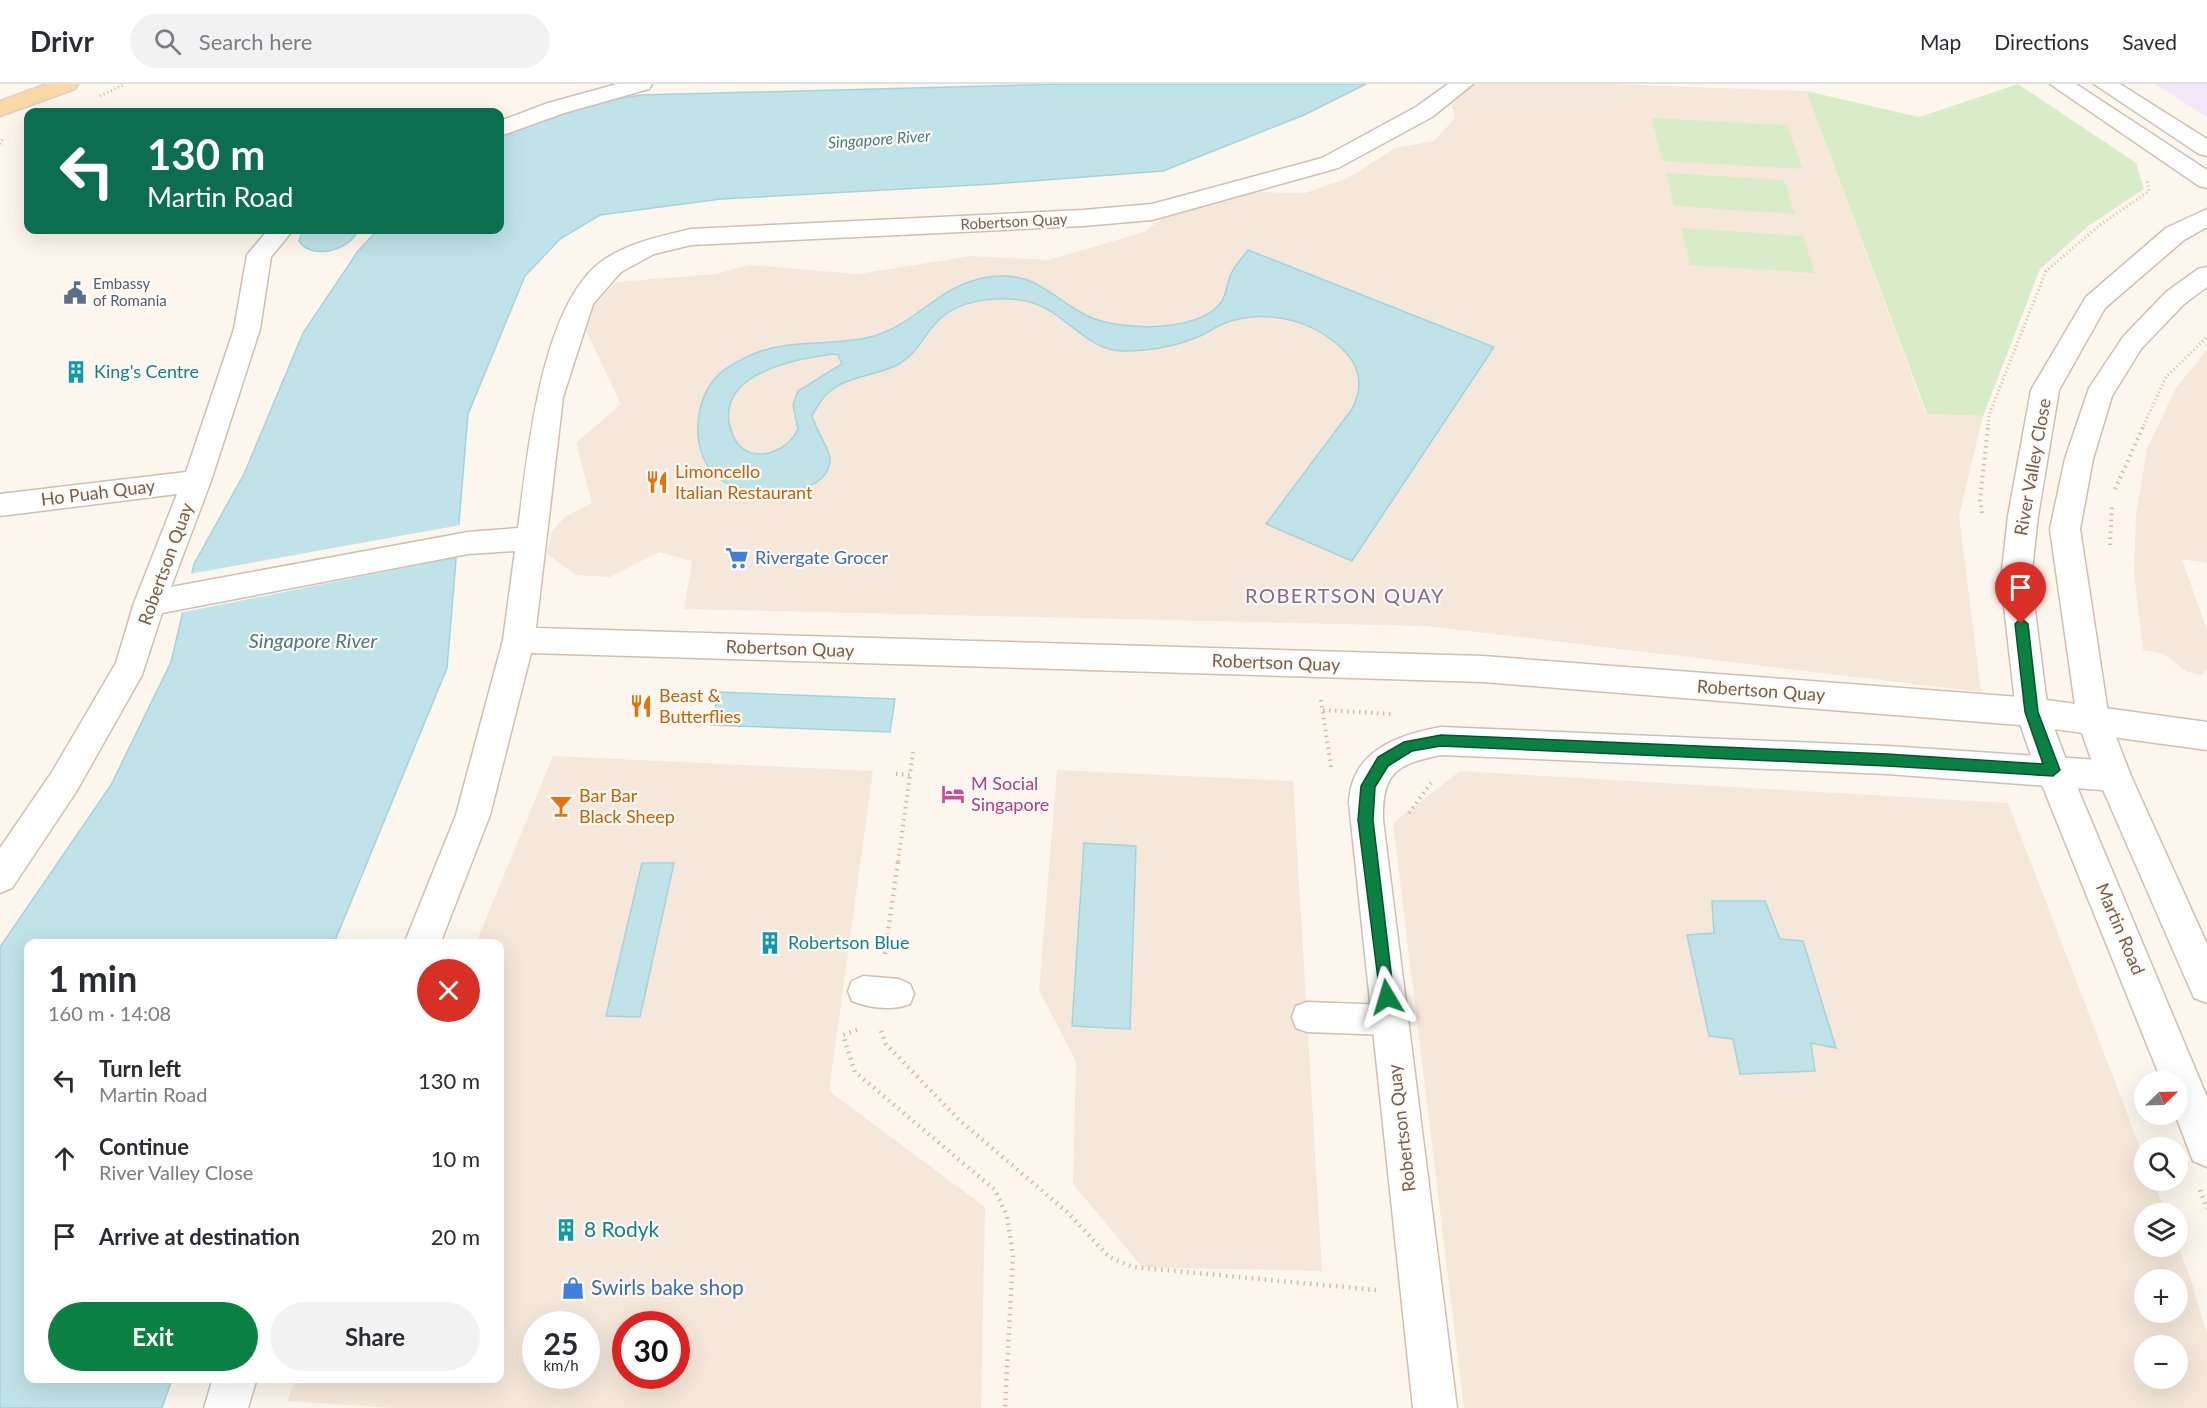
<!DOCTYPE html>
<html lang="en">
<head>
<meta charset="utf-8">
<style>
  :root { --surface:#fff; --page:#f2f2f3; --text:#2b2b33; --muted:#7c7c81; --line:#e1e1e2; --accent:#0b8043 }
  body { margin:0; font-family:Lato,sans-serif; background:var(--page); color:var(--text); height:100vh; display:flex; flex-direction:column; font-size:22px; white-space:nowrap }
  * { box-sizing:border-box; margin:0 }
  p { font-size:20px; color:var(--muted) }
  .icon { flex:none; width:33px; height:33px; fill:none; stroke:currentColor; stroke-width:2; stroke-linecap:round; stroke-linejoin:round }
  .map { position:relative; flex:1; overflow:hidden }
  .side { position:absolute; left:24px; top:855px; width:480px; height:444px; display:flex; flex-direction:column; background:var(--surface); border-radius:12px; box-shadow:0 6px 24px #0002 }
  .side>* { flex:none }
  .hud { position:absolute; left:24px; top:24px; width:480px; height:126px; border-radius:12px; box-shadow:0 6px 24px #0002; background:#0b6e4f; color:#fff; overflow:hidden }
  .needle { width:39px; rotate:67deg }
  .controls { position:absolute; left:2134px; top:987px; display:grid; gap:12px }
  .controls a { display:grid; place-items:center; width:54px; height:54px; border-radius:50%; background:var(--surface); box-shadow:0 6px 24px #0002; font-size:30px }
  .speed { position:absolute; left:522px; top:1227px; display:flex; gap:12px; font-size:30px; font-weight:700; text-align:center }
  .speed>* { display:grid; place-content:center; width:78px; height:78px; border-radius:50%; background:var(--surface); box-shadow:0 6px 24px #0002; line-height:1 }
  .speed small { font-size:15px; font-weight:400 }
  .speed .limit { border:9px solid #d22; background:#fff; color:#111 }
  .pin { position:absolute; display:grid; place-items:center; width:51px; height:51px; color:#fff; margin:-62px -26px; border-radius:50% 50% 50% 0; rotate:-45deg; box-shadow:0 0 6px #0007 }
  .pin .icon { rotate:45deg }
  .me { position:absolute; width:66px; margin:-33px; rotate:353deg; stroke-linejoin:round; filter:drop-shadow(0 0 4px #0008) }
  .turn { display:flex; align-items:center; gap:21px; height:126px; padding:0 24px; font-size:27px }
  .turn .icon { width:78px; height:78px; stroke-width:2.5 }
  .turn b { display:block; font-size:42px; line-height:51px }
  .round { display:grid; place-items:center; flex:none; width:63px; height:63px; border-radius:32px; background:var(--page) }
  .overview { display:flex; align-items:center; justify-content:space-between; height:102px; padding:0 24px }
  h1 { font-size:36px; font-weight:700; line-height:45px }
  .button { display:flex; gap:12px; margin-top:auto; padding:12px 24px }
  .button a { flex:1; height:69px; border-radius:36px; background:var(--accent); color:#fff; font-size:24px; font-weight:700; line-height:69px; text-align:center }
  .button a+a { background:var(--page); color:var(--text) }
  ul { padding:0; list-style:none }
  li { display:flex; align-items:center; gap:18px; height:78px; padding:0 24px }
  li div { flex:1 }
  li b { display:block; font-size:22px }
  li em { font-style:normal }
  header { display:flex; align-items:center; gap:36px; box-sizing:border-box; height:84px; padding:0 30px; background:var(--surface); border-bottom:2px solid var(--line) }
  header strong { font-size:28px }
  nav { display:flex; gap:33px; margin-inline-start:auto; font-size:21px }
  .search { width:420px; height:54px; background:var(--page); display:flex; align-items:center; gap:15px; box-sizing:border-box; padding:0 21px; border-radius:33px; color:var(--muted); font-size:22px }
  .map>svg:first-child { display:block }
  .residential { fill:#f5e8da; fill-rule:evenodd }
  .education { fill:#f3e8fa }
  .green { fill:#d8ecc9 }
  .water { fill:#bfe3e8; stroke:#a5d3da; stroke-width:1.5; fill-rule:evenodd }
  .pier { fill:#fdf6ec }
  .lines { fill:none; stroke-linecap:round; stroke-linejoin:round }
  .service-casing { stroke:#d1beb0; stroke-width:3 }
  .pedestrian-casing { stroke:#d1beb0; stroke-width:3 }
  .minor-casing { stroke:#d1beb0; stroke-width:3 }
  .tertiary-casing { stroke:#d1beb0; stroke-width:3 }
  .primary-casing { stroke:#dad1cd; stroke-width:3 }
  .path-far2 { stroke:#d9b8a5; stroke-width:3; stroke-dasharray:1 3; stroke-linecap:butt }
  .path-far1 { stroke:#d9b8a5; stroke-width:4; stroke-dasharray:1.5 4.5; stroke-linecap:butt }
  .path { stroke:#d9b8a5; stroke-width:4.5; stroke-dasharray:1.5 5; stroke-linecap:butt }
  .service { fill:#fff; fill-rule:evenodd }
  .pedestrian { fill:#fff; fill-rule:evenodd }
  .minor { fill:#fff; fill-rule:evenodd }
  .tertiary { fill:#fff; fill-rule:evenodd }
  .primary { fill:#fbd9a5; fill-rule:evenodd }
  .route { fill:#0b8043; stroke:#07532c; stroke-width:1.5 }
  .labels { text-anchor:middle; stroke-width:4.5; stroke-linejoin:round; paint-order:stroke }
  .far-street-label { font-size:15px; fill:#7a5c4d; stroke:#fffaf3 }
  .far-service-label { font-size:15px; fill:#4e5e75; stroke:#fffaf3; text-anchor:start }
  .far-water-label { font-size:16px; font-style:italic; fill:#437c86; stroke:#fffaf3 }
  .culture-label { font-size:18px; fill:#0d838f; stroke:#fffaf3; text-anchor:start }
  .street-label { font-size:18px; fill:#7a5c4d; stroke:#fffaf3 }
  .food-label { font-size:18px; fill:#c56008; stroke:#fffaf3; text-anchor:start }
  .shop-label { font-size:18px; fill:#366cbe; stroke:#fffaf3; text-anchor:start }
  .hotel-label { font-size:18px; fill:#b23c85; stroke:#fffaf3; text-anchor:start }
  .neighbourhood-label { font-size:20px; letter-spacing:1.5px; fill:#846695; stroke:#fffaf3 }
  .water-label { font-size:20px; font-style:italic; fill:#437c86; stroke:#fffaf3 }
  .near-culture-label { font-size:21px; fill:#0d838f; stroke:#fffaf3; text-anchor:start }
  .near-shop-label { font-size:21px; fill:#366cbe; stroke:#fffaf3; text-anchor:start }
</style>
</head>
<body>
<header>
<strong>Drivr</strong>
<div class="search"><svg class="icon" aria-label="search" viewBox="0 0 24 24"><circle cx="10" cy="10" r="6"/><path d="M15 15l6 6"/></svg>Search here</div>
<nav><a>Map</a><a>Directions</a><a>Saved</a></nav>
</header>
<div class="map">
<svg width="2207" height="1324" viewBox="0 0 2207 1324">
  <rect width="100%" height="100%" fill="#fdf6ec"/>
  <!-- residential -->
  <path class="residential" d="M 1456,0 L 1606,0 L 1806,7 L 1926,330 L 1983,332 L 1959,432 L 1981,608 L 1427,542 L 684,525 L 692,477 L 659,468 L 610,493 L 576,491 L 547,470 L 552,447 L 566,432 L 592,419 L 576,359 L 621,320 L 581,236 L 616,198 L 716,190 L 749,181 L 858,190 L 972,172 L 1049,176 L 1144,148 L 1183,119 L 1225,107 L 1305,109 L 1348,94 L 1395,64 L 1434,57 L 1455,34 L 1448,3 Z
    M 2207,266 L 2207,479 L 2182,475 L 2207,547 L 2207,586 L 2201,591 L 2187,588 L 2164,570 L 2143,566 L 2134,489 L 2136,430 L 2147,365 L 2176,304 Z
    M 553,672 L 873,687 L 829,1007 L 985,1123 L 981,1324 L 392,1324 L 287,1317 L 296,1295 L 500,1294 L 500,860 L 476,859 ZM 536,1240 L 586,1240 L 586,1292 L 536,1292 ZM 626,1240 L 676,1240 L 676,1292 L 626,1292 Z
    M 1057,686 L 1293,697 L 1322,1187 L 1142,1183 L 1073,1100 L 1076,977 L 1039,906 Z
    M 1460,687 L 2008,719 L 2145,1076 L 2145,1096 L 2153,1097 L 2166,1129 L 2145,1130 L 2145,1162 L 2178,1162 L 2190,1193 L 2207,1251 L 2207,1324 L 1464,1324 L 1393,739 ZM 2145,1196 L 2178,1196 L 2178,1228 L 2145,1228 ZM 2145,1262 L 2178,1262 L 2178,1294 L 2145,1294 Z"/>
  <!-- education -->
  <path class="education" d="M 2155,0 L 2207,0 L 2207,33 Z"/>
  <!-- green -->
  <path class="green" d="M 2018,0 L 2136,79 L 2144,105 L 2088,142 L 2040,185 L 1983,332 L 1927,330 L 1806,7 L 1919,33 Z
    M 1651,34 L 1787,41 L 1803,85 L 1663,77 Z
    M 1666,89 L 1784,96 L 1795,130 L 1674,122 Z
    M 1681,144 L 1803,152 L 1815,189 L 1690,181 Z"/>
  <!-- water -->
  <path class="water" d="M 1069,0 L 1366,0 L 1304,31 L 1163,87 L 993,100 L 721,115 L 600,131 L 560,155 L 525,192 L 468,330 L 447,584 L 334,859 L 28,860 L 28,1294 L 172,1295 L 162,1324 L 0,1324 L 0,863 L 111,701 L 171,578 L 194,480 L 244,390 L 303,249 L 358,167 L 378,146 L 500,146 L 500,54 C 544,30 591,18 641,11 Z
    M 303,146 L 358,146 C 351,166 312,177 299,157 Z
    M 1248,166 L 1494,263 L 1352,477 L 1266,440 L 1352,325 C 1362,306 1362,288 1348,271 C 1319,238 1271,224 1228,238 C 1218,241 1209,248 1200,252 C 1178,262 1149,267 1124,267 C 1088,268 1066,229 1033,219 C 1006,211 965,214 942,233 C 925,247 919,269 899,280 C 878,292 847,291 828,309 C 822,314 817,324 812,331 C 815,346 831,366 830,376 C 827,418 745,413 721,396 C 691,374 692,324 713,297 C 723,283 742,275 758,268 C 792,256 826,261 861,255 C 915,246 933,202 988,193 C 1038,186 1051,215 1090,233 C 1121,247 1194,248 1219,221 C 1228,211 1226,198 1232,188 C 1236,180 1243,173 1248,166 ZM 832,270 L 838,271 L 842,280 L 798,307 L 793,321 L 798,345 C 789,365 760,379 741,363 C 734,358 731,347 729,339 C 721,288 797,275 832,270 Z
    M 719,608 L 895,615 L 890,648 L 711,641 Z
    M 1084,759 L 1136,762 L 1130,945 L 1072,942 Z
    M 642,779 L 674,779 L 640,933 L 606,932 Z
    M 1712,817 L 1765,817 L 1780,855 L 1803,857 L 1836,964 L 1811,959 L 1815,987 L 1740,990 L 1733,955 L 1709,952 L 1687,851 L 1714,849 Z"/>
  <!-- pier -->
  <path class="pier" d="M 461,441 L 458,473 L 179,529 L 189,490 Z"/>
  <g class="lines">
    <!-- service casing -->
    <g class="service-casing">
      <path id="service" d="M 863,892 L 899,895 L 910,900 L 914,910 L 910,920 C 893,927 869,924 852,917 L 848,907 L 852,897 Z
        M 1307,918 L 1389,921 L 1400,925 L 1404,936 L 1400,947 L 1389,951 L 1307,948 L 1296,944 L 1292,933 L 1296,922 Z"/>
    </g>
    <!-- pedestrian casing -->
    <g class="pedestrian-casing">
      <path id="pedestrian" d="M 617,0 L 652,0 L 649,5 L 564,29 L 500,52 L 500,37 L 548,19 Z
        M 1448,0 L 1473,0 L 1432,33 L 1338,84 L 1152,136 L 1083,142 L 691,161 L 654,170 L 621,188 L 593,220 L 563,313 L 536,544 L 1483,572 L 2032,614 L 2043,618 L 2048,628 L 2043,638 L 2032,642 L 1483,598 L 531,569 L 490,731 L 440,860 L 404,860 L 456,731 L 503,556 L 515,467 L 468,470 L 162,529 L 142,591 L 76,708 L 12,804 L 0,809 L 0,764 L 52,688 L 116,579 L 134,519 L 177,410 L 0,432 L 0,410 L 186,388 L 234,245 L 247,171 L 268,146 L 293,146 L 271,173 L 260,245 L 211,397 L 171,503 L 468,448 L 518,444 C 528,372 540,218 605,175 C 631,158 661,152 691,145 L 1083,126 L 1152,120 L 1322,74 L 1416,23 Z
        M 213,1294 L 257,1294 L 248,1324 L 204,1324 Z"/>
    </g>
    <!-- minor casing -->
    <g class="minor-casing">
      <path id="minor" d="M 2050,0 L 2076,0 L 2207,86 L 2207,104 L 2199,102 Z
        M 2094,0 L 2120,0 L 2207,55 L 2207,72 L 2199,70 Z
        M 2032,614 L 2207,638 L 2207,666 L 2032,642 L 2021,638 L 2016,628 L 2021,618 Z
        M 1441,643 L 1887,662 L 2114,677 L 2126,682 L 2131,692 L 2126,702 L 2114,707 L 1887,690 L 1441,671 C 1396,680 1382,689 1383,736 L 1457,1324 L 1413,1324 L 1349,719 C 1351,667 1397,651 1441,643 Z"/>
    </g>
    <!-- tertiary casing -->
    <g class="tertiary-casing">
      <path id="tertiary" d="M 2207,125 L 2207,143 L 2184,156 L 2105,224 L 2059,306 L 2038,432 L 2031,495 L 2048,628 L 2070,686 L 2207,1013 L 2207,1083 L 2193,1077 L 2175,1030 L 2178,1030 L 2178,998 L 2162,998 L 2036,686 L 2016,628 L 2001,495 L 2008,432 L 2031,306 L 2086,213 L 2166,144 Z
        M 2207,183 L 2207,203 L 2184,220 L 2141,265 L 2112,312 L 2093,375 L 2080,445 L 2109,635 L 2131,692 L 2207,860 L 2207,919 L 2194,914 L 2097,692 L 2077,635 L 2050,445 L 2065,375 L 2089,304 L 2123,253 L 2166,208 L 2198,185 Z"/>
    </g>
    <!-- primary casing -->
    <g class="primary-casing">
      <path id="primary" d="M 47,0 L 78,0 L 75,5 L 0,32 L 0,17 Z"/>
    </g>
    <!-- path-far2 -->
    <path class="path-far2" d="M 100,12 L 125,0
      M 0,60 L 4,53
      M 1988,345 L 1989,331 L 2046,187 L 2100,141 L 2149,107 L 2147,97
      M 2142,345 L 2166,293 L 2207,253"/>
    <!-- path-far1 -->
    <path class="path-far1" d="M 2115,405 L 2143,343
      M 1982,429 L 1980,416 L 1988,343
      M 2110,461 L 2112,421
      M 1321,616 L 1331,683
      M 1323,626 L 1391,630
      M 896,690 L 910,691 L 913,668
      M 1409,729 L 1431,699
      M 898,778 L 910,691"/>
    <!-- path -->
    <path class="path" d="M 885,870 L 898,777
      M 857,946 L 843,951 L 855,988 L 995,1106 L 1007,1132 L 1013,1172 L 1005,1324
      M 881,947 L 886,960 L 958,1035 L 1067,1128 L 1109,1173 L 1133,1183 L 1376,1206
      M 2200,1106 L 2207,1125"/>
    <!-- service -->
    <use href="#service" class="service"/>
    <!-- pedestrian -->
    <use href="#pedestrian" class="pedestrian"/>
    <!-- minor -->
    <use href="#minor" class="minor"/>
    <!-- tertiary -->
    <use href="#tertiary" class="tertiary"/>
    <!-- primary -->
    <use href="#primary" class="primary"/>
  </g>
  <!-- route -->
  <path class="route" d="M 2021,534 L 2028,540 L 2038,628 L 2060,686 L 2053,692 L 1887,682 L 1441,662 L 1412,667 L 1388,682 L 1375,703 L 1373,736 L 1394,913 L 1392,919 L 1387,921 L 1381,919 L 1358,736 L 1361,702 L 1378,673 L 1404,658 L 1441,651 L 1887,670 L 2043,680 L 2025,628 L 2015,540 Z"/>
  <!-- icons -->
  <defs>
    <g id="civic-bare" transform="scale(1.8)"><path d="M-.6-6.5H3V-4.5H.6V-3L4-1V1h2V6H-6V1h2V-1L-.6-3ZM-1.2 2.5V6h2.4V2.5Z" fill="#5c6f8a" stroke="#fffaf3" stroke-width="2.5" paint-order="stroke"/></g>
    <g id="building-bare" transform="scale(1.8)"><path d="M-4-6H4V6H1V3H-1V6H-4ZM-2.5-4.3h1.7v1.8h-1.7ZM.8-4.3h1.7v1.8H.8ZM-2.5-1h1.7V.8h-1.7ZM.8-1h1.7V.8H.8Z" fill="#0f9aa8" stroke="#fffaf3" stroke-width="2.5" paint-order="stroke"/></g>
    <g id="restaurant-bare" transform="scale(1.8)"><path d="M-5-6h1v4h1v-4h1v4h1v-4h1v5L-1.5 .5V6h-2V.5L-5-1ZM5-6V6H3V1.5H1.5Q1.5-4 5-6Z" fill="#e8710a" stroke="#fffaf3" stroke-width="2.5" paint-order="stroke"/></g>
    <g id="supermarket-bare" transform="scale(1.8)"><path d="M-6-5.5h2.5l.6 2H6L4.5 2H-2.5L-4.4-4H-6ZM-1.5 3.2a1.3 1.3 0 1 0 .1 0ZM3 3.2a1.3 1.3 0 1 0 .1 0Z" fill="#3f7fe0" stroke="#fffaf3" stroke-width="2.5" paint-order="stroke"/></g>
    <g id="hotel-bare" transform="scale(1.8)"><path d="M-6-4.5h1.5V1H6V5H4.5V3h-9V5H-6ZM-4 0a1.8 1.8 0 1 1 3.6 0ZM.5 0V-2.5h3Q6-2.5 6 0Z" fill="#d1479c" stroke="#fffaf3" stroke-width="2.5" paint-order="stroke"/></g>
    <g id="bar-bare" transform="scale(1.8)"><path d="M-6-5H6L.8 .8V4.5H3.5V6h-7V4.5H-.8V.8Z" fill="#e8710a" stroke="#fffaf3" stroke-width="2.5" paint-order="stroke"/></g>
    <g id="shop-bare" transform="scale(1.8)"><path d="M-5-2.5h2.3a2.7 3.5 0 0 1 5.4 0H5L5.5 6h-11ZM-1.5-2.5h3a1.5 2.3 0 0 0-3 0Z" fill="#3f7fe0" stroke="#fffaf3" stroke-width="2.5" paint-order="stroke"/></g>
  </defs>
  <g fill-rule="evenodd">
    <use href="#civic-bare" x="75" y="209"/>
    <use href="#building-bare" x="76" y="288"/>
    <use href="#restaurant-bare" x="657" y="398"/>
    <use href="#supermarket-bare" x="737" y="474"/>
    <use href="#restaurant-bare" x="641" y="622"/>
    <use href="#hotel-bare" x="953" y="710"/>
    <use href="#bar-bare" x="561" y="722"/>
    <use href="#building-bare" x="770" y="859"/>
    <use href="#building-bare" x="566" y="1146"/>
    <use href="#shop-bare" x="573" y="1204"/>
  </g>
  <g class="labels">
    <!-- far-street labels -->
    <g class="far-street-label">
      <text transform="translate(1014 138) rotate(-3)" y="5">Robertson Quay</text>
    </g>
    <!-- far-service labels -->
    <g class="far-service-label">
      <text x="93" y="205">Embassy<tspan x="93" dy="17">of Romania</tspan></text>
    </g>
    <!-- far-water labels -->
    <g class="far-water-label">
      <text transform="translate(879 55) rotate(-4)" y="6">Singapore River</text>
    </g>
    <!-- culture labels -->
    <g class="culture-label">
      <text x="94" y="294">King's Centre</text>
      <text x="788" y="865">Robertson Blue</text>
    </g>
    <!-- street labels -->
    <g class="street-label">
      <text transform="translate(2033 383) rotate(-80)" y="6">River Valley Close</text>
      <text transform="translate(98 409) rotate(-7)" y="6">Ho Puah Quay</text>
      <text transform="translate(166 480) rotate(-70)" y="6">Robertson Quay</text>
      <text transform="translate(790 565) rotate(2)" y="6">Robertson Quay</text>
      <text transform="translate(1276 579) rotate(2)" y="6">Robertson Quay</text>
      <text transform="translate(1761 607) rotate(4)" y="6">Robertson Quay</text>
      <text transform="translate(2120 845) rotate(67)" y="6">Martin Road</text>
      <text transform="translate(1402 1044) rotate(-97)" y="6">Robertson Quay</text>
    </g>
    <!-- food labels -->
    <g class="food-label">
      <text x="675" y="394">Limoncello<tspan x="675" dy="21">Italian Restaurant</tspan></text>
      <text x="659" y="618">Beast &amp;<tspan x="659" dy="21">Butterflies</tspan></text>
      <text x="579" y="718">Bar Bar<tspan x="579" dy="21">Black Sheep</tspan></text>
    </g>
    <!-- shop labels -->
    <g class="shop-label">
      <text x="755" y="480">Rivergate Grocer</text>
    </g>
    <!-- hotel labels -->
    <g class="hotel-label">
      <text x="971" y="706">M Social<tspan x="971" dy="21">Singapore</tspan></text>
    </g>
    <!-- neighbourhood labels -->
    <g class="neighbourhood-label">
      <text x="1345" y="519">ROBERTSON QUAY</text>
    </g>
    <!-- water labels -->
    <g class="water-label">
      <text x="313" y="564">Singapore River</text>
    </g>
    <!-- near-culture labels -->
    <g class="near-culture-label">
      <text x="584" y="1153">8 Rodyk</text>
    </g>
    <!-- near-shop labels -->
    <g class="near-shop-label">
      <text x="591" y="1211">Swirls bake shop</text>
    </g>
  </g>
</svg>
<div class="controls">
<a><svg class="needle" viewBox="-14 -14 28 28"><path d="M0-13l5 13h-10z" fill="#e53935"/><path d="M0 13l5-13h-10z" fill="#7c7c81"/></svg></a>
<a><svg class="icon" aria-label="search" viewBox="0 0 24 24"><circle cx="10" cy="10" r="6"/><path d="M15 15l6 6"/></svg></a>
<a><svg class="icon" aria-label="layers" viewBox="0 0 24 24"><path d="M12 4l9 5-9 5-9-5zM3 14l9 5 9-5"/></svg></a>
<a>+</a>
<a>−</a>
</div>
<div class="speed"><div>25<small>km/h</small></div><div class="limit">30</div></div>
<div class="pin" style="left:2021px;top:540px;background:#d93025"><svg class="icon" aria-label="arrive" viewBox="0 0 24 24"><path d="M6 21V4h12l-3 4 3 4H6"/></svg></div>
<svg class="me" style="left:1387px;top:913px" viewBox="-20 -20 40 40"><path d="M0-17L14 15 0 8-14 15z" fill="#0b8043" stroke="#fff" stroke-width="4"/></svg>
<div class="hud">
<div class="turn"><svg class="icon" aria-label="left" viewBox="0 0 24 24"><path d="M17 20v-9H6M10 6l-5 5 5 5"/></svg><div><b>130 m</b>Martin Road</div></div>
</div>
<section class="side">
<div class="overview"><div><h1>1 min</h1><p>160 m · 14:08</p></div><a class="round" style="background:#d93025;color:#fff"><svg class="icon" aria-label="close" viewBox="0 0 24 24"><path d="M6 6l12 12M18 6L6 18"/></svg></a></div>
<ul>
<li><svg class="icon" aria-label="left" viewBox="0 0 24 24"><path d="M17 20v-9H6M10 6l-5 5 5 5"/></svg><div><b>Turn left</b><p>Martin Road</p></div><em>130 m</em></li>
<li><svg class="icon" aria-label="ahead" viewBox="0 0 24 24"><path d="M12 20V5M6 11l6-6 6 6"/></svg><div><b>Continue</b><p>River Valley Close</p></div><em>10 m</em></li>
<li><svg class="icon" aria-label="arrive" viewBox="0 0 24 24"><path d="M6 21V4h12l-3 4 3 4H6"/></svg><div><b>Arrive at destination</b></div><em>20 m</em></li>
</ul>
<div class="button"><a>Exit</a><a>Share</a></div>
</section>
</div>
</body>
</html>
